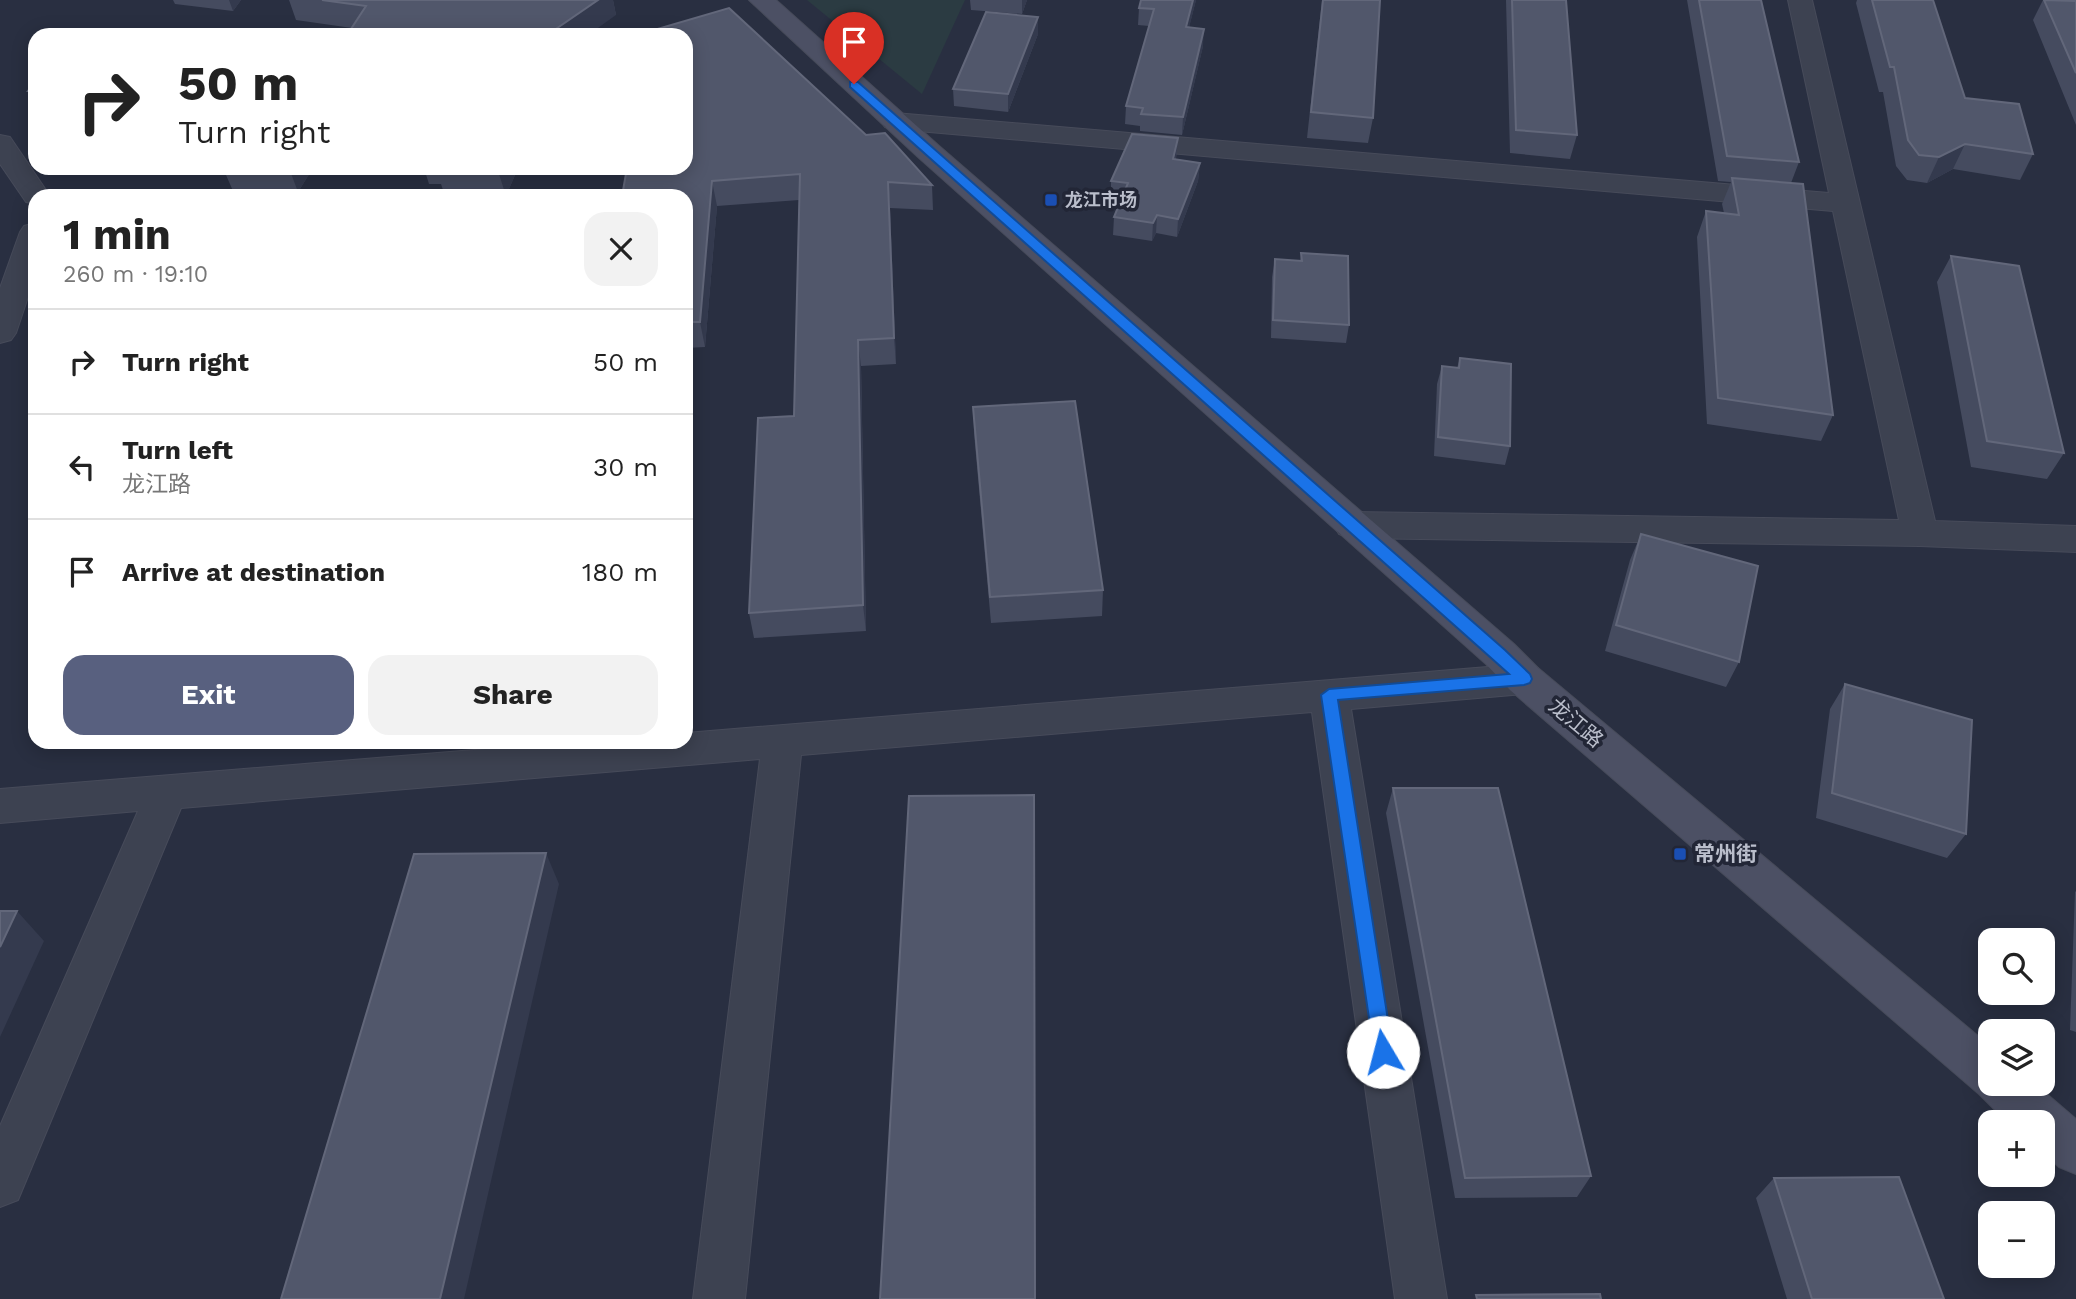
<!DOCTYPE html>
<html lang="en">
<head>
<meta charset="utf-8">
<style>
  :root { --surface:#fff; --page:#f2f2f2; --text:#222; --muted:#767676; --line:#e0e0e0; --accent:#58607f }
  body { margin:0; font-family:"Work Sans","Noto Sans SC",sans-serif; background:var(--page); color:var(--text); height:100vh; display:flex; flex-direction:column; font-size:26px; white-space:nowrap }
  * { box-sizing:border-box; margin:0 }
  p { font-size:23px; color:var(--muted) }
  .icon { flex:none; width:38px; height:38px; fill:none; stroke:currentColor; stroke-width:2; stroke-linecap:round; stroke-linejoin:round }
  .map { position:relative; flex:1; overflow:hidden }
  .details { position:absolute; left:28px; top:189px; width:665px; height:560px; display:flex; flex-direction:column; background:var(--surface); border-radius:21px; box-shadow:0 4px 18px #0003 }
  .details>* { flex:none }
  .top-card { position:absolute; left:28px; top:28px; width:665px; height:147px; border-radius:21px; box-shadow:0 4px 18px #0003; background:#fff; color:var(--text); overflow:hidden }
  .buttons { position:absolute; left:1978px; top:928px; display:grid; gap:14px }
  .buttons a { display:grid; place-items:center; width:77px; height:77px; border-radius:14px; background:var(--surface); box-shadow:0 4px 18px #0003; font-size:35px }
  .pin { position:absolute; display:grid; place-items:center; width:60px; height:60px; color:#fff; margin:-72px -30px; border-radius:50% 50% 50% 0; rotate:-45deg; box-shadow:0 0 7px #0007 }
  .pin .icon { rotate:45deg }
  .me { position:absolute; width:77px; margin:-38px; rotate:352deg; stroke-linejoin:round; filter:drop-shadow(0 0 5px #0008) }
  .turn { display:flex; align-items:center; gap:24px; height:147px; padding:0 35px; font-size:32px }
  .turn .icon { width:91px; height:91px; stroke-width:2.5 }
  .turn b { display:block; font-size:49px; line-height:60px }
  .round { display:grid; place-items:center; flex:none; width:74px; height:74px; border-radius:21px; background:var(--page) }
  .head { display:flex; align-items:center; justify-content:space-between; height:119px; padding:0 35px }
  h1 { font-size:42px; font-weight:700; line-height:52px }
  .button { display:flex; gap:14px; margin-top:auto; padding:14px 35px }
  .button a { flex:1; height:80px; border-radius:21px; background:var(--accent); color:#fff; font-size:28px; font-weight:700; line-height:80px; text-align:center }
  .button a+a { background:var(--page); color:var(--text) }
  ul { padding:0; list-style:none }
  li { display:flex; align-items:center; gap:21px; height:105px; padding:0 35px; border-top:2px solid var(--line) }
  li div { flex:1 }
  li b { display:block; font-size:26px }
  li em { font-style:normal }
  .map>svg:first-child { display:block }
  .green { fill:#2b3b42 }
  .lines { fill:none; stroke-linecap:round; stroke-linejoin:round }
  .street-casing { stroke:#474b5a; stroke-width:2 }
  .secondary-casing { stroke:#474b5a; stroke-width:2 }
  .street { fill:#3d4251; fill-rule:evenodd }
  .secondary { fill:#4c5064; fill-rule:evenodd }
  .wall { fill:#454b5f }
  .shaded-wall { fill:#343a4e }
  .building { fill:#51576b; stroke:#62677a; stroke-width:2 }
  .route { fill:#1a73e8; stroke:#114b97; stroke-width:2 }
  .transit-dot { fill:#1a4fb4; stroke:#222636; stroke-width:2.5 }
  .labels { text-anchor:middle; stroke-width:7; stroke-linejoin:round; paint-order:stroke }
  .far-poi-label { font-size:18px; font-weight:bold; fill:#babecb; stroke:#222636; text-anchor:start }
  .street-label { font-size:21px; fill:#babecb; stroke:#222636 }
  .poi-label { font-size:21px; font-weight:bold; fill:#babecb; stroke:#222636; text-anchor:start }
</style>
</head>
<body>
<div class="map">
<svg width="2076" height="1299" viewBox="0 0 2076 1299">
  <rect width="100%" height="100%" fill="#292f41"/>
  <!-- green -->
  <path class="green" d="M 807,0 L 965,0 L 922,94 Z"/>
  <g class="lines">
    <!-- street casing -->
    <g class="street-casing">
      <path id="street" d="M 1788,0 L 1812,0 L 1935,521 L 2076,526 L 2076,552 L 1920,546 L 1352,538 L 1339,534 L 1334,525 L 1339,516 L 1352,512 L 1899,520 L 1833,211 L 895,129 L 885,127 L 881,121 L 885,115 L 895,113 L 1829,193 Z
        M 0,135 L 10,137 L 50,196 L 35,196 L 35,204 L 26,202 L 0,164 Z
        M 35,223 L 35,276 L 16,333 L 11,340 L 0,343 L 0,288 L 20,232 L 24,226 Z
        M 1524,664 L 1538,668 L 1544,679 L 1538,690 L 1524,694 L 1351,709 L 1447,1299 L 1395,1299 L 1312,712 L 801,755 L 745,1299 L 693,1299 L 760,759 L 181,808 L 18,1200 L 0,1207 L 0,1126 L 138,811 L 0,823 L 0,789 L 572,742 L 686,742 L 686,733 Z"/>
    </g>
    <!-- secondary casing -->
    <g class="secondary-casing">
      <path id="secondary" d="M 749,0 L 776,0 L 938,145 L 1514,644 L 1538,668 L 1990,1046 L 1990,1083 L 2034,1083 L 2076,1119 L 2076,1174 L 2059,1167 L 2042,1152 L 2042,1122 L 2007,1122 L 1979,1094 L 1510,690 L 1486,664 L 918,157 Z"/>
    </g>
    <!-- street -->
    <use href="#street" class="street"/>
    <!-- secondary -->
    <use href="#secondary" class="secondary"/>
  </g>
  <!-- wall -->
  <path class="wall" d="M 173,0 L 241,0 L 233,11 L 175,4 Z
    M 289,0 L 613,0 L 616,15 L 352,28 L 296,20 Z
    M 970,0 L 1027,0 L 1022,14 L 971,10 Z
    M 1141,0 L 1196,0 L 1189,27 L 1203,46 L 1182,135 L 1140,131 L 1140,126 L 1125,124 L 1126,106 L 1149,26 L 1138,25 L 1139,8 Z
    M 1322,0 L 1380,0 L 1373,118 L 1368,143 L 1307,138 Z
    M 1506,0 L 1566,0 L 1577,135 L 1570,159 L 1510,153 Z
    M 1687,0 L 1761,0 L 1799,162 L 1791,183 L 1833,415 L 1821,441 L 1707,424 L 1697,237 L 1706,211 L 1724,213 L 1722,204 L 1731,182 L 1718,181 Z
    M 1857,0 L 1933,0 L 1965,98 L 2033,154 L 2020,180 L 1953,169 L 1927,183 L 1907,180 L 1896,166 L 1883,92 L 1879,92 L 1856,3 Z
    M 2043,0 L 2076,1 L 2076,125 L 2033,20 Z
    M 1038,34 L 1008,112 L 954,106 L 953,89 Z
    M 35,81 L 35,104 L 28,91 Z
    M 866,135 L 932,185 L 933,210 L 890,208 L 896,364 L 861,366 L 866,631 L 754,638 L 749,613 L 794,416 L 799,200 L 717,206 L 705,347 L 686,348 L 686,196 L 627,168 Z
    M 1178,138 L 1176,159 L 1200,163 L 1198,181 L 1177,237 L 1156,233 L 1152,241 L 1113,235 L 1114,217 L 1121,200 L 1111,199 L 1111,181 Z
    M 223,168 L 313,168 L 298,192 L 233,191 Z
    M 424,168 L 518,168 L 506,196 L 445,196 L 441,184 L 429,184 Z
    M 1301,253 L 1349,325 L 1346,343 L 1271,338 L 1272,277 L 1275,259 L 1300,261 Z
    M 1951,256 L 2064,453 L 2047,479 L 1971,467 L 1937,282 Z
    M 1460,358 L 1510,446 L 1505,465 L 1434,456 L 1437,384 L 1442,366 L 1457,368 Z
    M 973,407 L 1103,590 L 1102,616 L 991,623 L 974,433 Z
    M 1641,534 L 1739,662 L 1726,687 L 1605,651 L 1630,560 Z
    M 1845,684 L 1966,834 L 1947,858 L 1816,818 L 1830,709 Z
    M 1393,788 L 1591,1176 L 1577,1197 L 1455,1198 L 1386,813 Z
    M 2076,891 L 2076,1032 L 2070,1030 L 2075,892 Z
    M 1774,1178 L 1944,1299 L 1787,1299 L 1756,1198 Z"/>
  <!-- shaded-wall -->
  <path class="shaded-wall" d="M 229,0 L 241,0 L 233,11 Z
    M 598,0 L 613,0 L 616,15 L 588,35 L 547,35 Z
    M 1022,0 L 1027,0 L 1022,14 Z
    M 1193,0 L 1196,0 L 1185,44 L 1186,27 Z
    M 1038,17 L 1038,34 L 1008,112 L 1008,94 Z
    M 1204,29 L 1203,46 L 1182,135 L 1183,117 Z
    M 1178,138 L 1176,156 L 1172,177 L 1173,159 Z
    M 1965,144 L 1953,169 L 1927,183 L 1939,157 Z
    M 1200,163 L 1198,181 L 1177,237 L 1178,219 Z
    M 289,168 L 313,168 L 298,192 Z
    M 499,168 L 518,168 L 506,196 L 498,171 Z
    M 712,181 L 717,206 L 705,347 L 700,322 Z
    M 888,182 L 890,208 L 896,364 L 894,338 Z
    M 1157,215 L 1156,233 L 1152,241 L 1153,223 Z
    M 858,340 L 861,366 L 866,631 L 863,605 Z
    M 546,853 L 559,884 L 464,1299 L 440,1299 Z
    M 17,911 L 44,941 L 0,1037 L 0,947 Z"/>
  <!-- building -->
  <path class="building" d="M 322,0 L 598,0 L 547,35 L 347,35 L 366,6 Z
    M 1141,0 L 1193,0 L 1186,27 L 1204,29 L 1183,117 L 1141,114 L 1143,108 L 1126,106 L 1154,9 L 1139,8 Z
    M 1323,0 L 1380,0 L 1373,118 L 1311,112 Z
    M 1512,0 L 1566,0 L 1577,135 L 1516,130 Z
    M 1699,0 L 1761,0 L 1799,162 L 1727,156 Z
    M 1872,0 L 1933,0 L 1965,98 L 2019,104 L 2033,154 L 1965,144 L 1939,157 L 1919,155 L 1908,140 L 1894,67 L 1890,67 Z
    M 2044,0 L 2076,1 L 2076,73 Z
    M 729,8 L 866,135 L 885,133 L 932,185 L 888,182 L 894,338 L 858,340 L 863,605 L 749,613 L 758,418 L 794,416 L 800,174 L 712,181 L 700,322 L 686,322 L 686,196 L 622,196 L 627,168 L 686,168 L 686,35 L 637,35 Z
    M 986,12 L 1038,17 L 1008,94 L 953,89 Z
    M 35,81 L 35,91 L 28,91 Z
    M 1132,134 L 1178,138 L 1173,159 L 1200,163 L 1178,219 L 1157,215 L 1153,223 L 1114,217 L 1128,183 L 1111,181 Z
    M 437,168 L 499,168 L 498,171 L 436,170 Z
    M 1732,178 L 1803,184 L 1833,415 L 1718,398 L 1706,211 L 1739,215 Z
    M 1301,253 L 1348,256 L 1349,325 L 1273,320 L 1275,259 L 1302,261 Z
    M 1951,256 L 2019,266 L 2064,453 L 1987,441 Z
    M 1460,358 L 1511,364 L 1510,446 L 1438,437 L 1442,366 L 1459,368 Z
    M 1075,401 L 1103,590 L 990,597 L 973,407 Z
    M 1641,534 L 1758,566 L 1739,662 L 1616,625 Z
    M 1845,684 L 1972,720 L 1966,834 L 1832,793 Z
    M 1393,788 L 1498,788 L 1591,1176 L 1465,1178 Z
    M 1034,795 L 1035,1299 L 880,1299 L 909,796 Z
    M 546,853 L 440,1299 L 281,1299 L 414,854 Z
    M 0,911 L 17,911 L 0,947 Z
    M 1899,1177 L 1944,1299 L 1812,1299 L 1774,1178 Z
    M 1600,1294 L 1601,1299 L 1477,1299 L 1476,1295 Z"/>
  <!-- route -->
  <path class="route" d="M 850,82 L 858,82 L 1505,650 L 1530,674 L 1532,679 L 1530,683 L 1524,685 L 1338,700 L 1393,1052 L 1390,1058 L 1383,1061 L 1377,1058 L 1374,1052 L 1321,695 L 1329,689 L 1509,674 L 850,87 Z"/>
  <!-- markers -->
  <g class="transit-dot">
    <rect x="1044" y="193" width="14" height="14" rx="3.5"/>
    <rect x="1673" y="847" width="14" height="14" rx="3.5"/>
  </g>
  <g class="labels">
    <!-- far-poi labels -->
    <g class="far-poi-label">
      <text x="1065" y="206">龙江市场</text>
    </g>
    <!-- street labels -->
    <g class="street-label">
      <text transform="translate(1576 723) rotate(40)" y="7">龙江路</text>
    </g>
    <!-- poi labels -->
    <g class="poi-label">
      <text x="1694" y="861">常州街</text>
    </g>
  </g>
</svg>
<div class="buttons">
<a><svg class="icon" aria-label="search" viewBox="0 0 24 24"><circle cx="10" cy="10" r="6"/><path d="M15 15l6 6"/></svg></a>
<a><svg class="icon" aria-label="layers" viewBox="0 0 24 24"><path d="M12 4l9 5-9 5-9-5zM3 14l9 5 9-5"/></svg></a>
<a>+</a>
<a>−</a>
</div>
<div class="pin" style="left:854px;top:84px;background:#d93025"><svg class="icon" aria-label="arrive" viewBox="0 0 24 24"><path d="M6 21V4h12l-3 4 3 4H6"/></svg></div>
<svg class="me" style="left:1383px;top:1052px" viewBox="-20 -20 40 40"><circle r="19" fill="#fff"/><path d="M0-13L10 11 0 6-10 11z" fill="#1a73e8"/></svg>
<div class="top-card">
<div class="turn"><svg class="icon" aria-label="right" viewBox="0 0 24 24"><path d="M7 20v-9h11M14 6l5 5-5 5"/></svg><div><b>50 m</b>Turn right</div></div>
</div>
<section class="details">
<div class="head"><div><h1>1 min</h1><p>260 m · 19:10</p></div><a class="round"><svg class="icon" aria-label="close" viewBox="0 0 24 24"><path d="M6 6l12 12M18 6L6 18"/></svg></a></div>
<ul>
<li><svg class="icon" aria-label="right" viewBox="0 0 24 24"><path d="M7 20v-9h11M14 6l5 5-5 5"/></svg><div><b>Turn right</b></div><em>50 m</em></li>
<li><svg class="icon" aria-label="left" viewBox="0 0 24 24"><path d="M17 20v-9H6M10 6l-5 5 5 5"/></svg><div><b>Turn left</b><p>龙江路</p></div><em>30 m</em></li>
<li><svg class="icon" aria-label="arrive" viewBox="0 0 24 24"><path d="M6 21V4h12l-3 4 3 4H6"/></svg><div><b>Arrive at destination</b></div><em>180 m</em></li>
</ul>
<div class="button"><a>Exit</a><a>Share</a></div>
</section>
</div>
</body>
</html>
